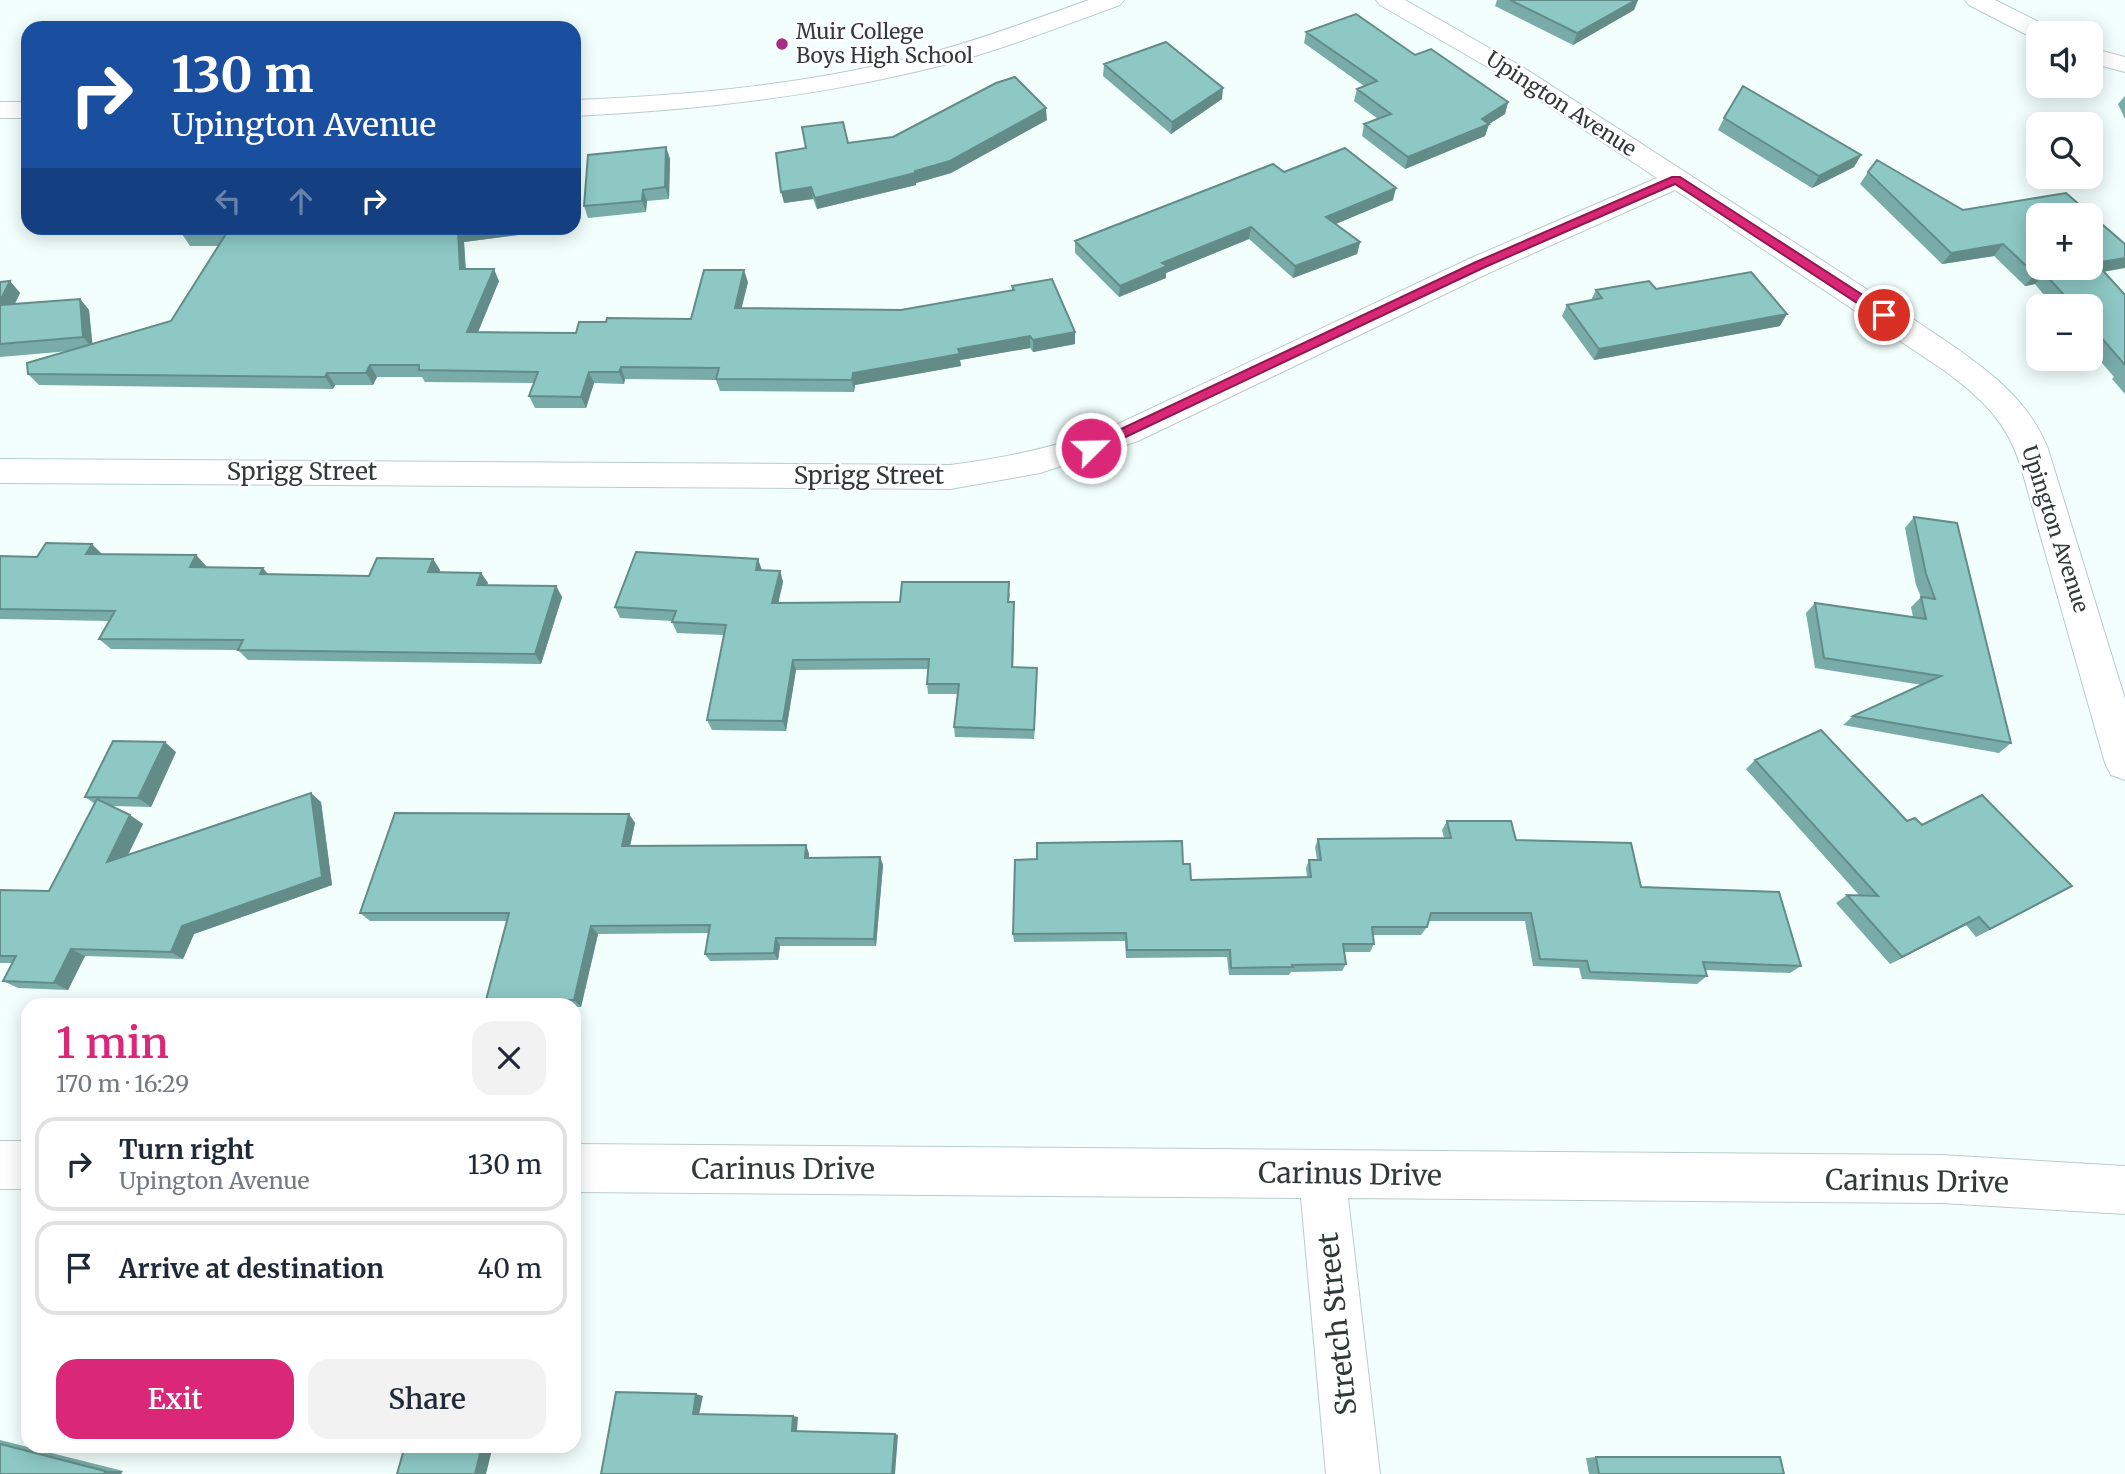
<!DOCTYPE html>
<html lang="en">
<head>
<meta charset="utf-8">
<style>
  :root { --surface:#fff; --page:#f2f2f3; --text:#1f2937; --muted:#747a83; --line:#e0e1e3; --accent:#db2777 }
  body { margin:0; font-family:Merriweather,serif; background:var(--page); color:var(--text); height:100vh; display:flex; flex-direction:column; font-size:26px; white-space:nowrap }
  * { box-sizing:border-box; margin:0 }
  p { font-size:23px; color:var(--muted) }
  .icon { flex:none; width:38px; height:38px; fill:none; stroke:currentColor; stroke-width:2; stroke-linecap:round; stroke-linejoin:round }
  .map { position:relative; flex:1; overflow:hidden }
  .panel { position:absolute; left:21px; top:998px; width:560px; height:455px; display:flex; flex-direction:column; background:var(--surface); border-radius:21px; box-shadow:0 4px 18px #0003 }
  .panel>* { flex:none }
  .hud { position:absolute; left:21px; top:21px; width:560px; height:214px; border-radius:21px; box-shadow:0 4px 18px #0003; background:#1a4fa0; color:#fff; overflow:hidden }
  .buttons { position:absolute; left:2026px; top:21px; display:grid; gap:14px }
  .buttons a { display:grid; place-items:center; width:77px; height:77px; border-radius:14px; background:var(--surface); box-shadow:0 4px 18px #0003; font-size:35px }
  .pin { position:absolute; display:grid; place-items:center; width:60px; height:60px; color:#fff; margin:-30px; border:4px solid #fff; border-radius:50%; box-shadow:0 2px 7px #0007 }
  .me { position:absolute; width:77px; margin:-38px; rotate:67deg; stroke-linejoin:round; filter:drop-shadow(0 0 5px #0008) }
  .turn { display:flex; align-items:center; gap:24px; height:147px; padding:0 35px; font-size:32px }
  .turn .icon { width:91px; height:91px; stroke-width:2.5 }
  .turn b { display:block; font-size:49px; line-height:60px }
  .lanes { display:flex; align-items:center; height:66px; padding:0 35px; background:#0003; justify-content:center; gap:35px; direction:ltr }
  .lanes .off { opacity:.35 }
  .round { display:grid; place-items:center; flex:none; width:74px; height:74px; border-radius:21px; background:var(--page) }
  .summary { display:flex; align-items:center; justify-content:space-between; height:119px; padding:0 35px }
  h1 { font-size:42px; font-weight:600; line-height:52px; color:var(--accent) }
  .action { display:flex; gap:14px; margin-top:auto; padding:14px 35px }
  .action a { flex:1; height:80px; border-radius:21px; background:var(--accent); color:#fff; font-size:28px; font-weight:600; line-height:80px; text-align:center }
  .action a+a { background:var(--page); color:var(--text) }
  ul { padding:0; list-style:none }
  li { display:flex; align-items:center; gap:21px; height:94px; margin:0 14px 10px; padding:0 21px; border:4px solid var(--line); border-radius:21px }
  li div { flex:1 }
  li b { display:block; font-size:26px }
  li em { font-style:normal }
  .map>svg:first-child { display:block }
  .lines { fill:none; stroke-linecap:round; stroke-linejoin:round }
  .street-casing { stroke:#b9cdcb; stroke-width:2 }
  .street { fill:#fff; fill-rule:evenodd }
  .wall { fill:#79aca9 }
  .shaded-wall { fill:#638c89 }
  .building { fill:#8dc8c4; stroke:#638c89; stroke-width:2; fill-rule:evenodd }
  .route { fill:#db2777; stroke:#8e194d; stroke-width:2 }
  .poi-dot { fill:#a32c84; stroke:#fff; stroke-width:2.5 }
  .labels { text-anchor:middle; stroke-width:5; stroke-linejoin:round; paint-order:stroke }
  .far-poi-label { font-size:21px; fill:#323a39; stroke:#fff; text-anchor:start }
  .far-street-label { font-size:21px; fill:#323a39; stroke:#fff }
  .street-label { font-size:24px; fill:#323a39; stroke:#fff }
  .near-street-label { font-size:28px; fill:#323a39; stroke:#fff }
</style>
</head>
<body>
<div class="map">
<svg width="2125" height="1474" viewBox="0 0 2125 1474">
  <rect width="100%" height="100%" fill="#f2fffd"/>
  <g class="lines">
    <!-- street casing -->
    <g class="street-casing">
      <path id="street" d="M 1089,0 L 1124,0 L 1120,5 C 1062,26 1004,49 943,65 C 822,96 699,110 574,116 L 574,100 C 694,95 816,84 933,52 C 986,38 1037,18 1089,0 Z
        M 1376,0 L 1405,0 L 1521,66 L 1919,323 C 1969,357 2025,390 2048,449 L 2125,699 L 2125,780 L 2111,775 L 2105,763 L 2021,467 C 2007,421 1982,399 1945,371 L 1675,190 L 1491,272 L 1138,441 L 1040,473 L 950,489 L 0,483 L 0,459 L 950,465 C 1007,458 1062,446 1116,425 L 1471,258 L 1657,178 L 1503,76 L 1380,5 Z
        M 1965,0 L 1995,0 L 2051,28 L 2054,33 L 2039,33 L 2039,39 L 2033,38 L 1969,5 Z
        M 2091,48 L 2125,57 L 2125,72 L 2091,63 Z
        M 0,102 L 28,102 L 28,118 L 0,118 Z
        M 0,1141 L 28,1141 L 28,1189 L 0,1189 Z
        M 574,1144 L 1941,1155 L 2125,1166 L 2125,1214 L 1941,1203 L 1348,1198 L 1380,1474 L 1326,1474 L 1301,1198 L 574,1192 Z"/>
    </g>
    <!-- street -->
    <use href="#street" class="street"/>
  </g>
  <!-- wall -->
  <path class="wall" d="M 1497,0 L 1638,0 L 1634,10 L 1573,45 L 1495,6 Z
    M 1306,32 L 1415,55 L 1508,102 L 1505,114 L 1489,124 L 1485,136 L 1405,169 L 1362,136 L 1364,124 L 1378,119 L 1354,101 L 1357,89 L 1364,86 L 1304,43 Z
    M 1104,64 L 1222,99 L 1171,134 L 1103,76 Z
    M 2125,96 L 2125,119 L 2118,104 Z
    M 1724,118 L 1861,155 L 1854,167 L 1812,188 L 1718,130 Z
    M 1047,120 L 951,173 L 916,183 L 916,185 L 817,209 L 813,199 L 784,203 L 806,148 Z
    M 666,147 L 670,159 L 669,199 L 647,201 L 646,212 L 588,218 L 584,206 Z
    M 1284,172 L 1393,200 L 1335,224 L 1360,242 L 1357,254 L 1293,278 L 1249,239 L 1166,273 L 1166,278 L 1119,297 L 1075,253 L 1075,241 Z
    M 1868,172 L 1963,210 L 2104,272 L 2125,295 L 2125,394 L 2112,379 L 2114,377 L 2091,350 L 2091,306 L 2053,306 L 2035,284 L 2025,286 L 1994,256 L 1942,264 L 1860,184 Z
    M 32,228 L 93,228 L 34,230 Z
    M 182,234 L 518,235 L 464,242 L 466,269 L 499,281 L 478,332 L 576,333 L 606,322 L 691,319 L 748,282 L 741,308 L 901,310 L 1013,290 L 1012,286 L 1075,332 L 1075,344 L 1033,352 L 1030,348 L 960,360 L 961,366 L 855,385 L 854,392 L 720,391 L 716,380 L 625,379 L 624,384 L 594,383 L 586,408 L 535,408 L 529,396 L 534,383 L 425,382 L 422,377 L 377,377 L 373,385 L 335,385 L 333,389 L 39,385 L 28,374 L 70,351 L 0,357 L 0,282 L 10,281 L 20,293 L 15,304 L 80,299 L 89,310 L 92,344 L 171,321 L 219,246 L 190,246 Z
    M 1656,289 L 1780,326 L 1594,360 L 1562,316 L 1567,305 L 1591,300 L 1596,290 Z
    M 1914,517 L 2011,743 L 1999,753 L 1843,725 L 1853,716 L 1922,685 L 1815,668 L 1806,613 L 1815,603 L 1913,617 L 1911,607 L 1921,597 L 1916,585 L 1905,528 Z
    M 103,554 L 196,555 L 206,566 L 206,567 L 268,574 L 369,576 L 433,559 L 440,570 L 439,572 L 481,573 L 488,583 L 487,585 L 556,586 L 562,597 L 541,664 L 248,660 L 238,650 L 111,649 L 99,639 L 109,621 L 0,619 L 0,556 L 37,557 Z
    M 762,570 L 780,571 L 783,582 L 778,603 L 900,602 L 1010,593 L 1009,602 L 1014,602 L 1014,612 L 1013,667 L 1037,668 L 1034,739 L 955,737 L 954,727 L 957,694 L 928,694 L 927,684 L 928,669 L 796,670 L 786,731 L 712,730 L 707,720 L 724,635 L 677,633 L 672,622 L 672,621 L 620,618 L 615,607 Z
    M 176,752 L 151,807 L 112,806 L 143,824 L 128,855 L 321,802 L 332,885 L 194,934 L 183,959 L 85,956 L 68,990 L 18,988 L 3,981 L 12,963 L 0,963 L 0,890 L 49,891 L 95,804 L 85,797 Z
    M 1755,760 L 1907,821 L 1922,825 L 2072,886 L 1976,937 L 1966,925 L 1890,964 L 1836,903 L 1847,895 L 1859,895 L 1746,769 Z
    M 629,814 L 635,823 L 630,846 L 806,845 L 809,854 L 809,858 L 880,857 L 883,865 L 876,946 L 780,946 L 778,960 L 710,961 L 705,954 L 709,933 L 598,934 L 581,1007 L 574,1007 L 574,1004 L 491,1004 L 486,1000 L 507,921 L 370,921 L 360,913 Z
    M 1447,821 L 1516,840 L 1641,887 L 1801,966 L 1790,973 L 1705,970 L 1707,976 L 1697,984 L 1582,979 L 1579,968 L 1533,966 L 1525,921 L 1429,921 L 1427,927 L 1421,935 L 1373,935 L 1374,944 L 1370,952 L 1344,952 L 1346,964 L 1342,971 L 1291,972 L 1289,975 L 1229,975 L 1227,957 L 1126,958 L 1125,941 L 1014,942 L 1013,934 L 1183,864 L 1191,880 L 1307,877 L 1306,868 L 1309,860 L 1317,860 L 1315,847 L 1318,839 L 1444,838 L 1442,830 Z
    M 0,1440 L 123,1471 L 0,1474 Z
    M 1596,1457 L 1784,1474 L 1589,1474 L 1586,1458 Z"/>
  <!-- shaded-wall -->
  <path class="shaded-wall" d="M 1636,0 L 1638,0 L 1634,10 L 1573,45 L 1577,33 Z
    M 1223,88 L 1222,99 L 1171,134 L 1172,122 Z
    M 1508,102 L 1505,114 L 1489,124 L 1485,136 L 1405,169 L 1408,157 L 1482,119 Z
    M 1046,108 L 1047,120 L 951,173 L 916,183 L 916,185 L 817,209 L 815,198 L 915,171 Z
    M 666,147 L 670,159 L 669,199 L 665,187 Z
    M 1861,155 L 1854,167 L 1812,188 L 1819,176 Z
    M 811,187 L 813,199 L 784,203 L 781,192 Z
    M 1396,188 L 1393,200 L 1324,229 L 1326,217 Z
    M 643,190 L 647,201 L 646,212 L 642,201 Z
    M 1251,227 L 1249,239 L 1166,273 L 1166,278 L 1119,297 L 1120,286 L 1162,263 Z
    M 480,228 L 521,228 L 518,235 L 464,242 L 466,281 L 460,269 L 458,231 Z
    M 1360,242 L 1357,254 L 1293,278 L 1295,266 Z
    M 2003,244 L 1994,256 L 1942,264 L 1951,253 Z
    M 2125,258 L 2125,268 L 2086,275 L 2096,263 Z
    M 494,269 L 499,281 L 473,344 L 467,332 Z
    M 744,270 L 748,282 L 739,319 L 735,308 Z
    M 2044,273 L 2035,284 L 2025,286 L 2035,274 Z
    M 10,281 L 20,293 L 8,317 L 0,308 L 0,301 Z
    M 80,299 L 89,310 L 93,349 L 83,337 Z
    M 1787,314 L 1780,326 L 1594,360 L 1599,349 Z
    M 1075,332 L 1075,344 L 1033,352 L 1033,340 Z
    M 1030,336 L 1030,348 L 960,360 L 961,366 L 855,385 L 854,392 L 852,380 L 853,373 L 958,349 Z
    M 370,365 L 377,377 L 373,385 L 366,373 Z
    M 621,367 L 625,379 L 624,384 L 619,372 Z
    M 589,372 L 594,383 L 586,408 L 581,397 Z
    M 327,373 L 335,385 L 333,389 L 325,377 Z
    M 92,544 L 103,555 L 86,554 Z
    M 196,555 L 206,566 L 200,578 L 190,567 Z
    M 433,559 L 440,570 L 435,582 L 428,572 Z
    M 758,559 L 762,570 L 756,570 Z
    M 263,568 L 272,579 L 260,574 Z
    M 780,571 L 783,582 L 776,613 L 772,603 Z
    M 481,573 L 488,583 L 483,596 L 477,585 Z
    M 556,586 L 562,597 L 541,664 L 535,654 Z
    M 1014,602 L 1014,612 L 1013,677 L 1012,667 Z
    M 793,660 L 796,670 L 786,731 L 783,721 Z
    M 1037,668 L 1037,678 L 1034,739 L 1034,730 Z
    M 165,742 L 176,752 L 151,807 L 138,798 Z
    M 311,793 L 321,802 L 332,885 L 194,934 L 183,959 L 171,952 L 182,926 Z
    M 629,814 L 635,823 L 628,855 L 622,846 Z
    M 130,815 L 143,824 L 120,871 L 107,862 Z
    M 806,845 L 809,854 L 808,866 L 805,858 Z
    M 880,857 L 883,865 L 876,946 L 874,939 Z
    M 2072,886 L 2058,894 L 1976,937 L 1990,929 Z
    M 1979,917 L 1966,925 L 1890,964 L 1902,957 Z
    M 591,926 L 598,934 L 581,1007 L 574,1000 Z
    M 776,938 L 780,946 L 778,960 L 774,953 Z
    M 71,949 L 85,956 L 68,990 L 54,983 Z
    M 696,1394 L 703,1396 L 699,1415 L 693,1414 Z
    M 793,1416 L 798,1417 L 797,1432 L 792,1431 Z
    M 895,1434 L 898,1435 L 895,1474 L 892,1474 Z
    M 482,1446 L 493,1446 L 486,1474 L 475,1474 Z
    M 105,1471 L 123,1471 L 121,1474 L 104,1474 Z"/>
  <!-- building -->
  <path class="building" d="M 1510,0 L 1636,0 L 1577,33 Z
    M 1356,14 L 1415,55 L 1431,49 L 1508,102 L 1482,119 L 1489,124 L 1408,157 L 1364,124 L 1391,114 L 1357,89 L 1377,81 L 1306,32 Z
    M 1166,42 L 1223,88 L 1172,122 L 1104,64 Z
    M 1015,77 L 1046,108 L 950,161 L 915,171 L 915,173 L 815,198 L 811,187 L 781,192 L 776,153 L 806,148 L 802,127 L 843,122 L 848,143 L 893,137 L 996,83 Z
    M 1743,86 L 1861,155 L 1819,176 L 1724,118 Z
    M 666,147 L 665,187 L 643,190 L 642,201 L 584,206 L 588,155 Z
    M 1345,148 L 1396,188 L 1326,217 L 1360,242 L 1295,266 L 1251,227 L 1162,263 L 1167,266 L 1120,286 L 1075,241 L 1273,164 L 1284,172 Z
    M 1877,160 L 1963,210 L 2066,193 L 2125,244 L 2125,258 L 2096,263 L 2125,295 L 2125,365 L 2091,326 L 2091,306 L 2074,306 L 2044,273 L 2035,274 L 2003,244 L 1951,253 L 1868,172 ZM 2039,215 L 2091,215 L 2091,268 L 2039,268 Z
    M 186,228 L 480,228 L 458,231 L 460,269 L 494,269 L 467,332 L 576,333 L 579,322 L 606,322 L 607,318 L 691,319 L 704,270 L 744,270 L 735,308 L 901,310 L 1014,290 L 1012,286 L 1052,279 L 1075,332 L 1033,340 L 1030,336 L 958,349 L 960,354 L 853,373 L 852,380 L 716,379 L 719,368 L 621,367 L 619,372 L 589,372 L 581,397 L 529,396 L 538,372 L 419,370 L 419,365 L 370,365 L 366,373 L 327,373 L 325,377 L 28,374 L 27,363 L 171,321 L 226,234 L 182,234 Z
    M 1751,272 L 1787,314 L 1599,349 L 1567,305 L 1602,298 L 1596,290 L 1649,281 L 1656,289 Z
    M 10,281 L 0,301 L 0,282 Z
    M 80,299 L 83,337 L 0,344 L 0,305 Z
    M 1914,517 L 1957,523 L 2011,743 L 1853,716 L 1941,676 L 1824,658 L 1815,603 L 1926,619 L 1921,597 L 1935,599 L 1926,574 Z
    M 46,543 L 92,544 L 86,554 L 196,555 L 190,567 L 263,568 L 260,574 L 369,576 L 377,558 L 433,559 L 428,572 L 481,573 L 477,585 L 556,586 L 535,654 L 238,650 L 243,640 L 99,639 L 115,611 L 0,609 L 0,556 L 37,557 Z
    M 636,552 L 758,559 L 756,570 L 780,571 L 772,603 L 900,602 L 902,582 L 1009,582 L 1008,602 L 1014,602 L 1012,667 L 1037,668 L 1034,730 L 954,727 L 959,684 L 927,684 L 929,659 L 793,660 L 783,721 L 707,720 L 726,625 L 672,622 L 676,611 L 615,607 Z
    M 1821,730 L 1907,821 L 1915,818 L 1922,825 L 1982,795 L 2072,886 L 1990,929 L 1979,917 L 1902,957 L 1847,895 L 1878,896 L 1755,760 Z
    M 113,741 L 165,742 L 138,798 L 85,797 Z
    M 311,793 L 322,877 L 182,926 L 171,952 L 71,949 L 54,983 L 3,981 L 16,956 L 0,956 L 0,890 L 49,891 L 97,799 L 130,815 L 107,862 Z
    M 395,813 L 629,814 L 622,846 L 806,845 L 805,858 L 880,857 L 874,939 L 776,938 L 774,953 L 705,954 L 710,925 L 591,926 L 574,1000 L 486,1000 L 509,913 L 360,913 Z
    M 1447,821 L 1511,821 L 1516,840 L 1631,843 L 1641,887 L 1779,892 L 1801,966 L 1703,962 L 1707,976 L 1590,972 L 1587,961 L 1540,959 L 1531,913 L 1431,913 L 1427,927 L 1372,927 L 1374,944 L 1343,944 L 1346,964 L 1292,965 L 1293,967 L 1231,968 L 1230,950 L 1127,950 L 1126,933 L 1013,934 L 1015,860 L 1037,859 L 1037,843 L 1182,841 L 1183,864 L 1190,864 L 1191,880 L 1311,877 L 1309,860 L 1321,860 L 1318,839 L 1451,838 Z
    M 616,1392 L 696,1394 L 693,1414 L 793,1416 L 792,1431 L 895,1434 L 892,1474 L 601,1474 Z
    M 0,1444 L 105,1471 L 104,1474 L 0,1474 Z
    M 405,1446 L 482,1446 L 475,1474 L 397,1474 Z
    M 1596,1457 L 1780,1457 L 1784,1474 L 1599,1474 Z"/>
  <!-- route -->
  <path class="route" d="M 1672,177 L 1680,177 L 1889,312 L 1889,318 L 1880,318 L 1675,184 L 1485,267 L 1096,451 L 1091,453 L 1085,448 L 1087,445 L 1476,262 Z"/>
  <!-- markers -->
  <circle class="poi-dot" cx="782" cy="44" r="7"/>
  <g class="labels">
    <!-- far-poi labels -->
    <g class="far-poi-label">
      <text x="796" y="39">Muir College<tspan x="796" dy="24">Boys High School</tspan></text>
    </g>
    <!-- far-street labels -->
    <g class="far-street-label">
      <text transform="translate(1561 104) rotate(33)" y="7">Upington Avenue</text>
      <text transform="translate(2055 529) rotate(72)" y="7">Upington Avenue</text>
    </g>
    <!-- street labels -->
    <g class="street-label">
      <text x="302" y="480">Sprigg Street</text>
      <text x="869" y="484">Sprigg Street</text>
    </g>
    <!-- near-street labels -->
    <g class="near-street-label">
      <text x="783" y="1179">Carinus Drive</text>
      <text transform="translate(1350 1174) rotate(1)" y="10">Carinus Drive</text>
      <text transform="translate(1917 1181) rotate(1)" y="10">Carinus Drive</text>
      <text transform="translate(1337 1324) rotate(-96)" y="10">Stretch Street</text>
    </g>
  </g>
</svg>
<div class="buttons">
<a><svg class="icon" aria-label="sound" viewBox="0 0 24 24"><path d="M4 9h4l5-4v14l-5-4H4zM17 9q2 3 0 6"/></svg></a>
<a><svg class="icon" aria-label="search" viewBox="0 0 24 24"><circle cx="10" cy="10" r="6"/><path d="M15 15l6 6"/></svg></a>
<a>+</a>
<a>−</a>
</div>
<div class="pin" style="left:1884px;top:315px;background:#d93025"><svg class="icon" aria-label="arrive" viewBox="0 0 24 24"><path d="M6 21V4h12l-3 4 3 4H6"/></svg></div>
<svg class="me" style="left:1091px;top:448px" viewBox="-20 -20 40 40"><circle r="17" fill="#db2777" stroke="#fff" stroke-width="3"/><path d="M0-11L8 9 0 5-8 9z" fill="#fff"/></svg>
<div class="hud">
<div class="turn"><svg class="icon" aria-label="right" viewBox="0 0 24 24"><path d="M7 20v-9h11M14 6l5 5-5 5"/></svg><div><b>130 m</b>Upington Avenue</div></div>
<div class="lanes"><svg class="icon off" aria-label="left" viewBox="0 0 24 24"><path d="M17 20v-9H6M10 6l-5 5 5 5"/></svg><svg class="icon off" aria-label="ahead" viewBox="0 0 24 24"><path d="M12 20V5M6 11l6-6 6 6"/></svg><svg class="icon" aria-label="right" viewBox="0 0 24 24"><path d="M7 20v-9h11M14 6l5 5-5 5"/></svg></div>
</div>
<section class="panel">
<div class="summary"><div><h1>1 min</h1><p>170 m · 16:29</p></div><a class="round"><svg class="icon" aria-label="close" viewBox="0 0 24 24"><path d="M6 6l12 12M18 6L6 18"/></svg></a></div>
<ul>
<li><svg class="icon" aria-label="right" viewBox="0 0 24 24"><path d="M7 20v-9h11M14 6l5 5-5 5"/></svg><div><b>Turn right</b><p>Upington Avenue</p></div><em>130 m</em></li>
<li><svg class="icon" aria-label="arrive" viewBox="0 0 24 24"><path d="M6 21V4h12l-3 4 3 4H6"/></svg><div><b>Arrive at destination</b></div><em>40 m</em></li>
</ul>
<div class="action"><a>Exit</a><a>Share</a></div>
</section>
</div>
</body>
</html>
